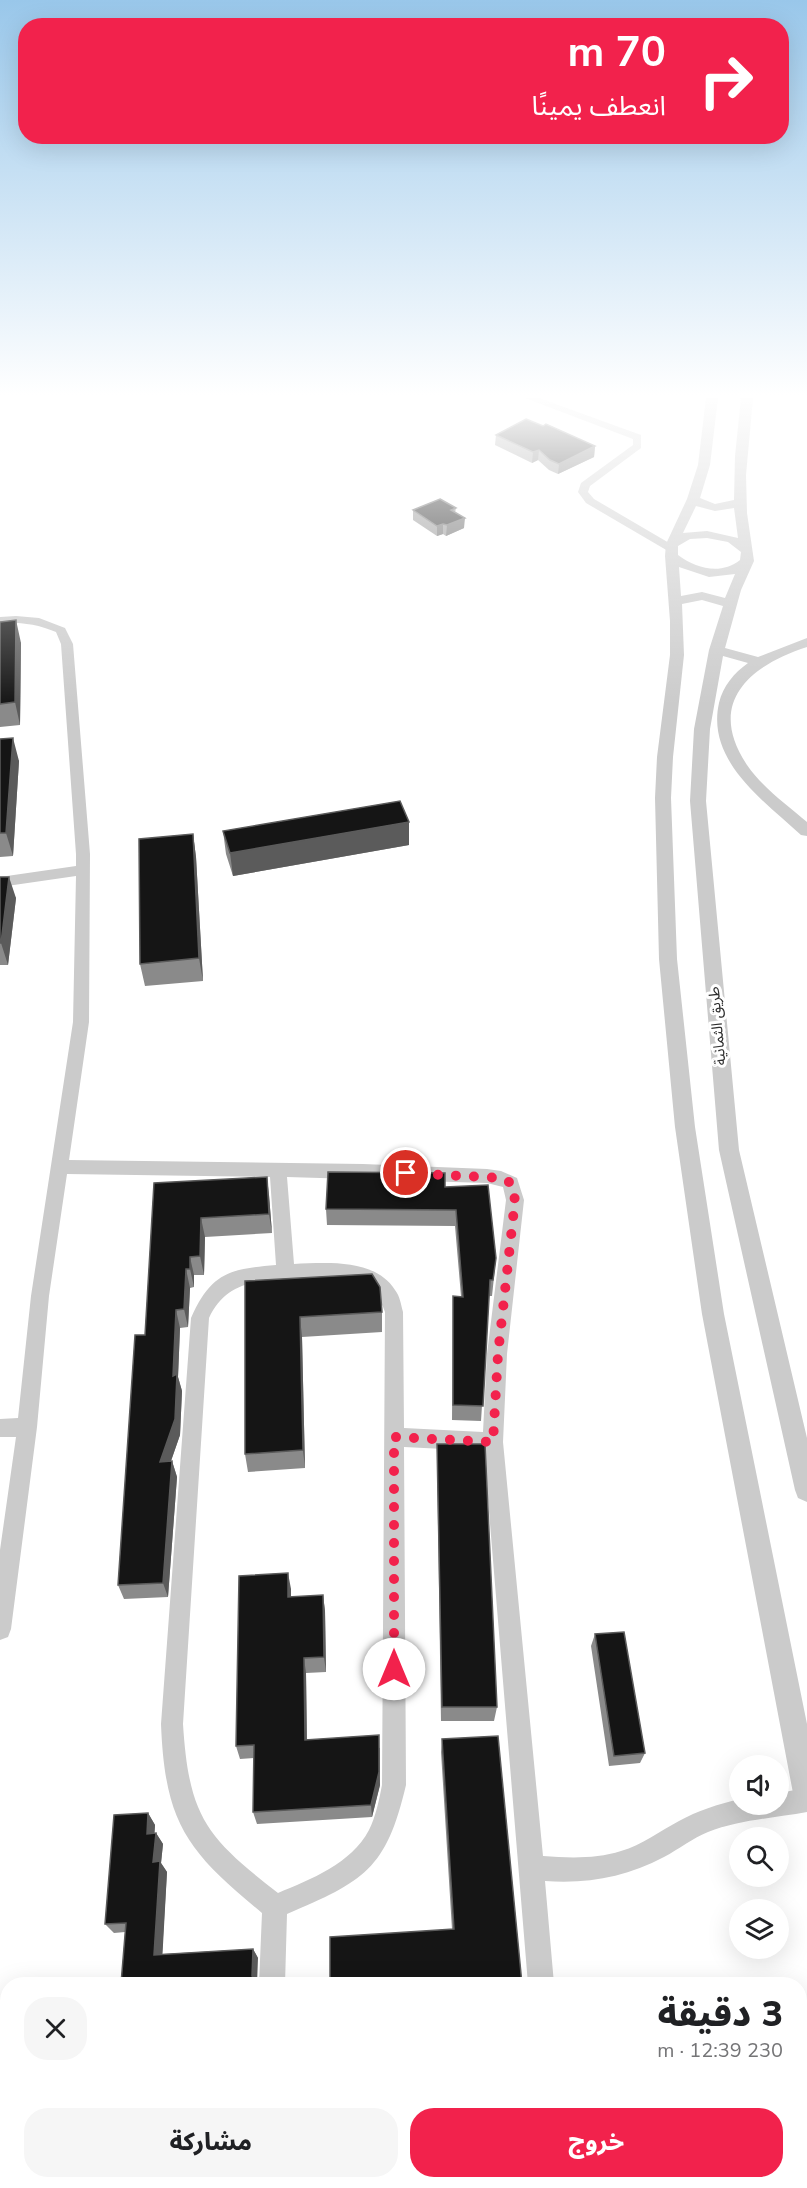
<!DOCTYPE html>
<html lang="ar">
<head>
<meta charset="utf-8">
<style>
  :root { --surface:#fff; --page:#f6f6f6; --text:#202124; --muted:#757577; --accent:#f2224c }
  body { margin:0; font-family:"Nunito Sans","Noto Sans Arabic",sans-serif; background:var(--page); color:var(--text); direction:rtl; height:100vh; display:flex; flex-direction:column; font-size:22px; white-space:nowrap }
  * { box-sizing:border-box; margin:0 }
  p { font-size:20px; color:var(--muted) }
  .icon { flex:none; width:33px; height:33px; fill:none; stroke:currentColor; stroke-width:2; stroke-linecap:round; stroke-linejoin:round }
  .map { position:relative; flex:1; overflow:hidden; direction:ltr }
  .details { position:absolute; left:0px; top:1977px; width:807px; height:212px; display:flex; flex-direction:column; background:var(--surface); border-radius:24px 24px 0 0; box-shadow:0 6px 24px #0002; direction:rtl }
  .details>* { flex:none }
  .guide { position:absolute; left:18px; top:18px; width:771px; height:126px; border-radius:24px; box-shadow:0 6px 24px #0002; direction:rtl; background:#f2224c; color:#fff; overflow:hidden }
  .buttons { position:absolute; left:729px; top:1755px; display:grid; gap:12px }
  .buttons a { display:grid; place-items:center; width:60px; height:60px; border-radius:50%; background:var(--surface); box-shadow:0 6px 24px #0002; font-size:30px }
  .pin { position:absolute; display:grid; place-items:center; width:51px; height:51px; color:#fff; margin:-26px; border:3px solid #fff; border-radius:50%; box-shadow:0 2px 6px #0007 }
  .me { position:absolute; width:66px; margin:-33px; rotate:0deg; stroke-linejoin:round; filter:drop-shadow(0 0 4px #0008) }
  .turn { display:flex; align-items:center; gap:21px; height:126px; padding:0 24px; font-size:27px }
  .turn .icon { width:78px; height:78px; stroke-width:2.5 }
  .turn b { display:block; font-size:42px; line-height:51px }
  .round { display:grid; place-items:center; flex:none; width:63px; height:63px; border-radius:24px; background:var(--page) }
  .headline { display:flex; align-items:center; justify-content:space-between; height:102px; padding:0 24px }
  h1 { font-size:36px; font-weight:800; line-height:45px }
  .action { display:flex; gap:12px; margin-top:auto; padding:12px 24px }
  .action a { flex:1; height:69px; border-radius:24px; background:var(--accent); color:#fff; font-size:24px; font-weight:800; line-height:69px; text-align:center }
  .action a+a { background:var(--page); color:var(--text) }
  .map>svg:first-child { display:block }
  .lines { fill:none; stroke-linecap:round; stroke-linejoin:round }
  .minor { fill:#cbcbcb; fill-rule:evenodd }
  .tertiary { fill:#cbcbcb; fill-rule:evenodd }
  .wall { fill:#8a8a8a }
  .shaded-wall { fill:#5b5b5b }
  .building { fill:#151515; stroke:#5b5b5b; stroke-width:1.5 }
  .route { stroke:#f2224c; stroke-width:10; stroke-dasharray:0 18 }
  .labels { text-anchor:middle; stroke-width:6; stroke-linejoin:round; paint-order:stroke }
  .street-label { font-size:15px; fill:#2e2e2e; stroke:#fff }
</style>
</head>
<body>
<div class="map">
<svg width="807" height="2188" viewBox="0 0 807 2188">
  <rect width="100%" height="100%" fill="#fff"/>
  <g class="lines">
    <!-- minor -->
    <path class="minor" d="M 525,398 L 539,398 L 641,435 L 641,448 L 590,486 L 588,492 L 594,499 L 676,547 L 676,551 L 668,551 L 586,503 L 578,492 L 581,483 L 633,445 L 633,439 Z
      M 16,616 L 39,618 L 65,628 L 73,644 L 90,854 L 89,1022 L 69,1160 L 363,1164 L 487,1169 L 501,1171 L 517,1178 L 524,1200 L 507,1354 L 503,1442 L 543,1856 C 569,1858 596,1859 621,1851 C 642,1845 660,1831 679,1821 C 697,1811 718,1804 740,1799 L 740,1804 L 778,1804 L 778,1793 L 807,1788 L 807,1812 C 774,1818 739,1820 708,1832 C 693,1838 679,1849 664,1857 C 626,1877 589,1884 545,1881 L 554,1984 L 528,1984 L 484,1451 L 404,1447 L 406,1785 C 386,1870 364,1881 287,1914 L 285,1984 L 259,1984 L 262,1913 C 187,1851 165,1824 161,1724 L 191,1318 C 211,1273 229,1269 276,1265 L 270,1177 L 67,1174 L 49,1296 L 37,1427 L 11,1629 L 8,1637 L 0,1640 L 0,1550 L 16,1437 L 0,1437 L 0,1419 L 18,1418 L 31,1296 L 73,1022 L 76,876 L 0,887 L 0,877 L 76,866 L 76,854 L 61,644 L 56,632 C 37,624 20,622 0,623 L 0,617 ZM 287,1177 L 487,1183 L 503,1187 L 506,1200 L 487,1354 L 483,1432 L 404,1428 L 403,1312 C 401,1305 400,1296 395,1290 C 375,1258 326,1263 294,1264 ZM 312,1279 C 344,1279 374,1277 385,1312 L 382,1785 C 379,1800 376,1816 369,1830 C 351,1864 311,1879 278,1893 C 206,1837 189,1817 183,1724 L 209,1318 C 229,1275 271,1280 312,1279 Z
      M 8,2133 L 8,2161 L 0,2162 L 0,2134 Z
      M 552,2181 L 580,2181 L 581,2188 L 553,2188 Z"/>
    <!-- tertiary -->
    <path class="tertiary" d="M 706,398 L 718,398 L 710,465 L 700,498 L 715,504 L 734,500 L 735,456 L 741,398 L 753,398 L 746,475 L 747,513 L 754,561 L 741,590 L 725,648 L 758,657 L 807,638 L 807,647 C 751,665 705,702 747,765 C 762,787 787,805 807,822 L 807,836 L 801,835 C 764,801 706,761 719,703 C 723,686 734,673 748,663 L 723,656 L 710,729 L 706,801 L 739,1150 L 807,1438 L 807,1502 L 798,1498 L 795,1490 L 719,1150 L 690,801 L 694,729 L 709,650 L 723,606 L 702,600 L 682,604 L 684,655 L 673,757 L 671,798 L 677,959 L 695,1127 L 724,1314 L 807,1724 L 807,1807 L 797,1803 L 793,1793 L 702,1314 L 675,1127 L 659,959 L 655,798 L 657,757 L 670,655 L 670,621 L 665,556 L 666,544 L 687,499 L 698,465 ZM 696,506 L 715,511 L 734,508 L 738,538 L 707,531 L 683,533 ZM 707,538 L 728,542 L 741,552 L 740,560 C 721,575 697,569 678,555 L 678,546 L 690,539 ZM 679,567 L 709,577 L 735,574 L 725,598 L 702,592 L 681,596 Z"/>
  </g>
  <!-- wall -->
  <path class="wall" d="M 496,435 L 595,446 L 594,457 L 558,474 L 549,470 L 538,460 L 532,463 L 495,445 Z
    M 456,508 L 455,513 L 464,528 L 446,536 L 443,534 L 437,536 L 413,520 L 413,510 Z
    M 0,622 L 21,643 L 20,725 L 0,727 Z
    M 0,739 L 19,761 L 13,856 L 0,857 Z
    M 223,831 L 409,845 L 233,876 L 226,854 Z
    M 193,834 L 196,857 L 203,981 L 145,986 L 140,964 Z
    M 0,877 L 16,898 L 8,965 L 0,965 Z
    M 154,1183 L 269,1195 L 272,1233 L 205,1237 L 204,1275 L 194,1275 L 194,1287 L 190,1288 L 188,1327 L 180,1328 L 178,1377 L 182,1391 L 180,1435 L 171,1461 L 172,1461 L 177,1477 L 168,1597 L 124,1599 L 118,1585 L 145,1335 Z
    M 445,1187 L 496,1258 L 492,1296 L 489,1296 L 481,1421 L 452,1420 L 453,1296 L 461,1296 L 455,1226 L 327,1225 L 326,1209 Z
    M 245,1281 L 382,1312 L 382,1332 L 302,1337 L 305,1468 L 248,1472 L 245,1454 Z
    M 437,1444 L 497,1707 L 494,1721 L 441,1721 L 437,1462 Z
    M 291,1589 L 291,1597 L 323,1595 L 325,1611 L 326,1672 L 306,1673 L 307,1739 L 380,1748 L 380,1785 L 372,1817 L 257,1824 L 253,1812 L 254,1758 L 240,1759 L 236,1746 Z
    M 595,1634 L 645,1753 L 640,1763 L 609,1766 L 591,1646 Z
    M 442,1739 L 522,1984 L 452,1929 L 441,1752 Z
    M 148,1813 L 155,1825 L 154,1833 L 156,1833 L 163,1844 L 161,1863 L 167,1872 L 162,1954 L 253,1949 L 258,1958 L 121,1984 L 125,1932 L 114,1933 L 105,1924 Z"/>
  <!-- shaded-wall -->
  <path class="shaded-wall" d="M 595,446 L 594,457 L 558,474 L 559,464 Z
    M 539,450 L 538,460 L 532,463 L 533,452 Z
    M 465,518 L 464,528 L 446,536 L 447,525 Z
    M 443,524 L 443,534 L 437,536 L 437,526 Z
    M 16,620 L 21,643 L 20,725 L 15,702 Z
    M 13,738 L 19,761 L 13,856 L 6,833 Z
    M 409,822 L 409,845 L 233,876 L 230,853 Z
    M 193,834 L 196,857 L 203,981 L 199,958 Z
    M 9,877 L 16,898 L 8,965 L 1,943 Z
    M 267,1177 L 269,1195 L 272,1233 L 269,1214 Z
    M 201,1218 L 205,1237 L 204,1275 L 200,1256 Z
    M 190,1257 L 194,1275 L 194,1287 L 190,1269 Z
    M 186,1269 L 190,1288 L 188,1327 L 184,1309 Z
    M 176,1310 L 180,1328 L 178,1377 L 182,1391 L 180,1435 L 165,1478 L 160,1462 L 173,1376 Z
    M 300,1317 L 302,1337 L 305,1468 L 303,1450 Z
    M 172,1461 L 177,1477 L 168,1597 L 163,1583 Z
    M 288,1573 L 291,1589 L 291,1613 L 288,1597 Z
    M 323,1595 L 325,1611 L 326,1672 L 324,1657 Z
    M 304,1658 L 306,1673 L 307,1753 L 305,1740 Z
    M 379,1735 L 380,1785 L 372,1817 L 371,1805 Z
    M 148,1813 L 155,1825 L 154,1845 L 147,1834 Z
    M 156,1833 L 163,1844 L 161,1863 L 167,1872 L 162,1963 L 154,1955 L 153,1862 Z
    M 253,1949 L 258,1958 L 257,1984 L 252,1976 Z"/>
  <!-- building -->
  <path class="building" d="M 526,419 L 543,426 L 546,424 L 595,446 L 559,464 L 550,460 L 539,450 L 533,452 L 496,435 Z
    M 440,499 L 456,508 L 451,510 L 465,518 L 447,525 L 443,524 L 437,526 L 413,510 Z
    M 16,620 L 15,702 L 0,704 L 0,622 Z
    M 13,738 L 6,833 L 0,833 L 0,739 Z
    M 400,801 L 409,822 L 230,853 L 223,831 Z
    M 193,834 L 199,958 L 140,964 L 139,839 Z
    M 0,877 L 9,877 L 1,943 L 0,943 Z
    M 328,1172 L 445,1173 L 445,1187 L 488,1185 L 496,1258 L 493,1280 L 490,1280 L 483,1406 L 453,1405 L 453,1296 L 463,1297 L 456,1210 L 326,1209 Z
    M 267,1177 L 269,1214 L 201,1218 L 200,1256 L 190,1257 L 190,1269 L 186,1269 L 184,1309 L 176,1310 L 173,1376 L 177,1374 L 175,1419 L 160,1462 L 172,1461 L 163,1583 L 118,1585 L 135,1335 L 145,1335 L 154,1183 Z
    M 372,1274 L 380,1287 L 382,1312 L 300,1317 L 303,1450 L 245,1454 L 245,1281 Z
    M 437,1444 L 485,1444 L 497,1707 L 442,1707 Z
    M 288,1573 L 288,1597 L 323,1595 L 324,1657 L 304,1658 L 305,1740 L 379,1735 L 379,1772 L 371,1805 L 253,1812 L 254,1745 L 236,1746 L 239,1576 Z
    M 624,1632 L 645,1753 L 614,1756 L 595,1634 Z
    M 498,1736 L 522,1984 L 330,1984 L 330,1937 L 454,1929 L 442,1739 Z
    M 148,1813 L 147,1834 L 156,1833 L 153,1862 L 160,1861 L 154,1955 L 253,1949 L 252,1976 L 258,1979 L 257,1984 L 121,1984 L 126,1923 L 105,1924 L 114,1815 Z"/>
  <!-- sky -->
  <linearGradient id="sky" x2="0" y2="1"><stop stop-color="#99c7ea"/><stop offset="0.56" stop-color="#fff"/><stop offset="1" stop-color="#fff" stop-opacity="0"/></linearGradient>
  <rect width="807" height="705" fill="url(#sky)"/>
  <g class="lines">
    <!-- route -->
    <path class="route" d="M 394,1669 L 394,1437 L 493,1442 L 498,1354 L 515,1200 L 511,1183 L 501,1178 L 406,1173"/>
  </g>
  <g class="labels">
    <!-- street labels -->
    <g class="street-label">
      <text transform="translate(717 1026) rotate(-95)" y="5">طريق الثمانية</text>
    </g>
  </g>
</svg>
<div class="buttons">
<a><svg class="icon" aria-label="sound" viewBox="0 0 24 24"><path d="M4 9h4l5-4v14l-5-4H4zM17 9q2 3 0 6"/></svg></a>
<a><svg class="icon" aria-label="search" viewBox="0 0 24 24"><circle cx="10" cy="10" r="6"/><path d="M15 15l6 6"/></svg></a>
<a><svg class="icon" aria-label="layers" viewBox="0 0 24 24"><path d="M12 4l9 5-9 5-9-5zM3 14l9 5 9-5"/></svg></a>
</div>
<div class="pin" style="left:406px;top:1173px;background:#d93025"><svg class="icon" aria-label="arrive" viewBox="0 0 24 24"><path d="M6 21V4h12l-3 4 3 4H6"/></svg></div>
<svg class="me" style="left:394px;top:1669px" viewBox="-20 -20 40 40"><circle r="19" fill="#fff"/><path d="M0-13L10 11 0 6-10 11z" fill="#f2224c"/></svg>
<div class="guide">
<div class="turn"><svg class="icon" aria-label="right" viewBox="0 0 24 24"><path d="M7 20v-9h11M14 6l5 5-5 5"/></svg><div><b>70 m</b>انعطف يمينًا</div></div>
</div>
<section class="details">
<div class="headline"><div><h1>3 دقيقة</h1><p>230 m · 12:39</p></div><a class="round"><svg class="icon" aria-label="close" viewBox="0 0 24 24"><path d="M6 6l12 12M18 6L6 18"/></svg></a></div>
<div class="action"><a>خروج</a><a>مشاركة</a></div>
</section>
</div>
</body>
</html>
